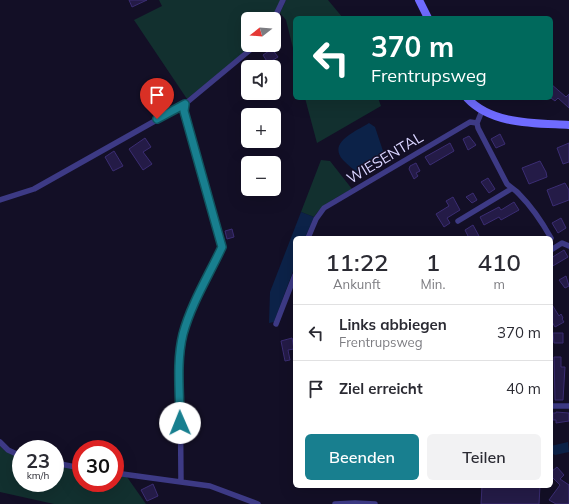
<!DOCTYPE html>
<html lang="de">
<head>
<meta charset="utf-8">
<style>
  :root { --surface:#fff; --page:#f2f2f3; --text:#2b2b33; --muted:#7c7c81; --line:#e1e1e2; --accent:#187f8f }
  body { margin:0; font-family:Mulish,sans-serif; background:var(--page); color:var(--text); height:100vh; display:flex; flex-direction:column; font-size:15px; white-space:nowrap }
  * { box-sizing:border-box; margin:0 }
  p { font-size:13px; color:var(--muted) }
  .icon { flex:none; width:22px; height:22px; fill:none; stroke:currentColor; stroke-width:2; stroke-linecap:round; stroke-linejoin:round }
  .map { position:relative; flex:1; overflow:hidden }
  .panel { position:absolute; left:293px; top:236px; width:260px; height:252px; display:flex; flex-direction:column; background:var(--surface); border-radius:6px; box-shadow:0 4px 16px #0002 }
  .panel>* { flex:none }
  .hud { position:absolute; left:293px; top:16px; width:260px; height:84px; border-radius:6px; box-shadow:0 4px 16px #0002; background:#00695c; color:#fff; overflow:hidden }
  .needle { width:26px; rotate:253deg }
  .fabs { position:absolute; left:241px; top:12px; display:grid; gap:8px }
  .fabs a { display:grid; place-items:center; width:40px; height:40px; border-radius:6px; background:var(--surface); box-shadow:0 4px 16px #0002; font-size:20px }
  .speed { position:absolute; left:12px; top:440px; display:flex; gap:8px; font-size:20px; font-weight:700; text-align:center }
  .speed>* { display:grid; place-content:center; width:52px; height:52px; border-radius:50%; background:var(--surface); box-shadow:0 4px 16px #0002; line-height:1 }
  .speed small { font-size:10px; font-weight:400 }
  .speed .limit { border:6px solid #d22; background:#fff; color:#111 }
  .pin { position:absolute; display:grid; place-items:center; width:34px; height:34px; color:#fff; margin:-41px -17px; border-radius:50% 50% 50% 0; rotate:-45deg; box-shadow:0 0 4px #0007 }
  .pin .icon { rotate:45deg }
  .me { position:absolute; width:44px; margin:-22px; rotate:359deg; stroke-linejoin:round; filter:drop-shadow(0 0 3px #0008) }
  .turn { display:flex; align-items:center; gap:14px; height:84px; padding:0 12px; font-size:18px }
  .turn .icon { width:52px; height:52px; stroke-width:2.5 }
  .turn b { display:block; font-size:28px; line-height:34px }
  .eta { display:flex; justify-content:space-evenly; align-items:center; height:68px; text-align:center }
  .eta b { font-size:24px; font-weight:600; line-height:28px }
  .cta { display:flex; gap:8px; margin-top:auto; padding:8px 12px }
  .cta a { flex:1; height:46px; border-radius:6px; background:var(--accent); color:#fff; font-size:16px; font-weight:600; line-height:46px; text-align:center }
  .cta a+a { background:var(--page); color:var(--text) }
  ul { padding:0; list-style:none }
  li { display:flex; align-items:center; gap:12px; height:56px; padding:0 12px; border-top:1px solid var(--line) }
  li div { flex:1 }
  li b { display:block; font-size:15px }
  li em { font-style:normal }
  .map>svg:first-child { display:block }
  .green { fill:#12302f }
  .water { fill:#0c2248 }
  .building { fill:#241b47; stroke:#3b2d73 }
  .lines { fill:none; stroke-linecap:round; stroke-linejoin:round }
  .minor { stroke:#3d3a85; stroke-width:5.5 }
  .secondary { stroke:#6f6bff; stroke-width:8 }
  .route-casing { stroke:#10535d; stroke-width:10 }
  .route { stroke:#187f8f; stroke-width:7 }
  .labels { text-anchor:middle; stroke-width:3; stroke-linejoin:round; paint-order:stroke }
  .street-label { font-size:15px; fill:#d9d4ff; stroke:#130f26 }
</style>
</head>
<body>
<div class="map">
<svg width="569" height="504" viewBox="0 0 569 504">
  <rect width="100%" height="100%" fill="#130f26"/>
  <!-- green -->
  <path class="green" d="M 159,0 L 281,0 L 272,19 L 248,19 L 248,45 L 253,45 L 187,99 L 134,20 L 162,6 Z
    M 286,0 L 328,0 L 343,18 L 295,18 L 295,56 L 286,20 L 280,13 Z
    M 305,98 L 378,98 L 381,106 L 317,143 Z
    M 321,160 L 330,161 L 352,189 C 338,197 323,203 314,217 L 301,212 Z
    M 0,446 L 5,451 L 21,458 L 21,483 L 55,483 L 55,465 L 81,470 L 81,483 L 115,483 L 115,475 L 127,477 L 146,504 L 54,504 L 0,492 Z"/>
  <!-- water -->
  <path class="water" d="M 369,123 L 375,127 L 385,157 L 358,172 C 352,169 348,165 343,160 C 327,142 357,131 369,123 Z
    M 301,212 L 314,217 L 305,238 L 295,238 L 295,266 L 274,322 L 269,323 L 270,292 Z
    M 568,442 L 569,452 L 555,455 L 551,453 L 551,446 Z"/>
  <!-- building -->
  <path class="building" d="M 129,0 L 147,0 L 132,7 Z
    M 272,49 L 278,57 L 268,63 L 263,55 Z
    M 551,84 L 566,97 L 569,94 L 569,108 L 558,98 L 555,101 L 551,98 Z
    M 500,134 L 505,144 L 496,148 L 491,139 Z
    M 469,136 L 476,145 L 468,150 L 463,139 Z
    M 145,138 L 151,147 L 143,152 L 152,164 L 143,170 L 129,149 Z
    M 450,143 L 454,151 L 430,165 L 425,157 Z
    M 569,143 L 569,162 L 563,164 L 557,148 Z
    M 114,151 L 123,166 L 113,171 L 105,157 Z
    M 540,161 L 546,172 L 547,177 L 529,184 L 522,168 Z
    M 416,163 L 420,171 L 416,173 L 418,176 L 414,179 L 409,169 L 410,166 Z
    M 488,178 L 495,189 L 489,193 L 481,182 Z
    M 565,183 L 569,190 L 569,200 L 553,206 L 547,190 Z
    M 473,193 L 477,200 L 472,203 L 466,197 Z
    M 453,197 L 460,210 L 447,218 L 450,223 L 444,227 L 436,214 L 449,206 L 446,201 Z
    M 514,202 L 519,210 L 501,220 L 499,217 L 484,225 L 480,217 L 499,207 L 501,210 Z
    M 561,218 L 566,228 L 558,233 L 552,223 Z
    M 473,225 L 479,236 L 469,238 L 465,230 Z
    M 232,229 L 234,237 L 227,239 L 225,231 Z
    M 564,250 L 568,257 L 551,267 L 551,258 Z
    M 566,276 L 569,286 L 565,288 L 559,280 Z
    M 551,303 L 559,316 L 561,314 L 563,318 L 562,319 L 564,322 L 555,327 L 551,320 Z
    M 553,333 L 563,333 L 563,343 L 554,343 Z
    M 292,338 L 294,349 L 288,350 L 290,360 L 285,361 L 281,341 Z
    M 554,357 L 561,357 L 561,367 L 565,367 L 563,400 L 555,400 Z
    M 556,412 L 569,413 L 569,421 L 556,423 L 556,420 L 553,420 L 553,413 L 556,413 Z
    M 557,467 L 564,475 L 560,479 L 569,485 L 569,504 L 556,504 L 549,500 L 560,485 L 551,476 L 551,472 Z
    M 153,484 L 158,496 L 147,501 L 141,490 Z
    M 482,486 L 540,486 L 539,504 L 481,504 Z"/>
  <g class="lines">
    <!-- minor -->
    <path class="minor" d="M 274,19 L 283,0
      M 482,111 L 477,123 L 478,128 L 507,184 C 511,188 516,190 519,194 C 532,207 542,222 551,238
      M 0,200 L 34,189 L 185,104 L 256,45
      M 458,221 L 511,189
      M 308,238 L 316,219 L 324,208 L 470,122 L 477,123
      M 551,250 L 562,243 L 569,246
      M 276,324 L 295,275
      M 551,406 L 569,406
      M 0,442 L 8,450 L 21,456
      M 55,463 L 81,468
      M 115,473 L 210,486 L 258,504
      M 181,482 L 180,365 L 183,334 L 189,315 L 222,247 L 184,111 L 185,104
      M 335,504 L 355,503 L 375,504"/>
    <!-- secondary -->
    <path class="secondary" d="M 419,0 L 428,18
      M 467,98 C 492,125 535,123 569,125"/>
  </g>
  <g class="lines">
    <!-- route casing -->
    <g class="route-casing">
      <path id="route" d="M 157,119 L 185,104 L 184,111 L 222,247 C 209,275 191,304 183,334 C 176,362 180,394 180,423"/>
    </g>
    <!-- route -->
    <use href="#route" class="route"/>
  </g>
  <g class="labels">
    <!-- street labels -->
    <g class="street-label">
      <text transform="translate(385 158) rotate(-31)" y="5">WIESENTAL</text>
    </g>
  </g>
</svg>
<div class="fabs">
<a><svg class="needle" viewBox="-14 -14 28 28"><path d="M0-13l5 13h-10z" fill="#e53935"/><path d="M0 13l5-13h-10z" fill="#7c7c81"/></svg></a>
<a><svg class="icon" aria-label="sound" viewBox="0 0 24 24"><path d="M4 9h4l5-4v14l-5-4H4zM17 9q2 3 0 6"/></svg></a>
<a>+</a>
<a>−</a>
</div>
<div class="speed"><div>23<small>km/h</small></div><div class="limit">30</div></div>
<div class="pin" style="left:157px;top:119px;background:#d93025"><svg class="icon" aria-label="arrive" viewBox="0 0 24 24"><path d="M6 21V4h12l-3 4 3 4H6"/></svg></div>
<svg class="me" style="left:180px;top:423px" viewBox="-20 -20 40 40"><circle r="19" fill="#fff"/><path d="M0-13L10 11 0 6-10 11z" fill="#187f8f"/></svg>
<div class="hud">
<div class="turn"><svg class="icon" aria-label="left" viewBox="0 0 24 24"><path d="M17 20v-9H6M10 6l-5 5 5 5"/></svg><div><b>370 m</b>Frentrupsweg</div></div>
</div>
<section class="panel">
<div class="eta">
<div><b>11:22</b><p>Ankunft</p></div>
<div><b>1</b><p>Min.</p></div>
<div><b>410</b><p>m</p></div>
</div>
<ul>
<li><svg class="icon" aria-label="left" viewBox="0 0 24 24"><path d="M17 20v-9H6M10 6l-5 5 5 5"/></svg><div><b>Links abbiegen</b><p>Frentrupsweg</p></div><em>370 m</em></li>
<li><svg class="icon" aria-label="arrive" viewBox="0 0 24 24"><path d="M6 21V4h12l-3 4 3 4H6"/></svg><div><b>Ziel erreicht</b></div><em>40 m</em></li>
</ul>
<div class="cta"><a>Beenden</a><a>Teilen</a></div>
</section>
</div>
</body>
</html>
